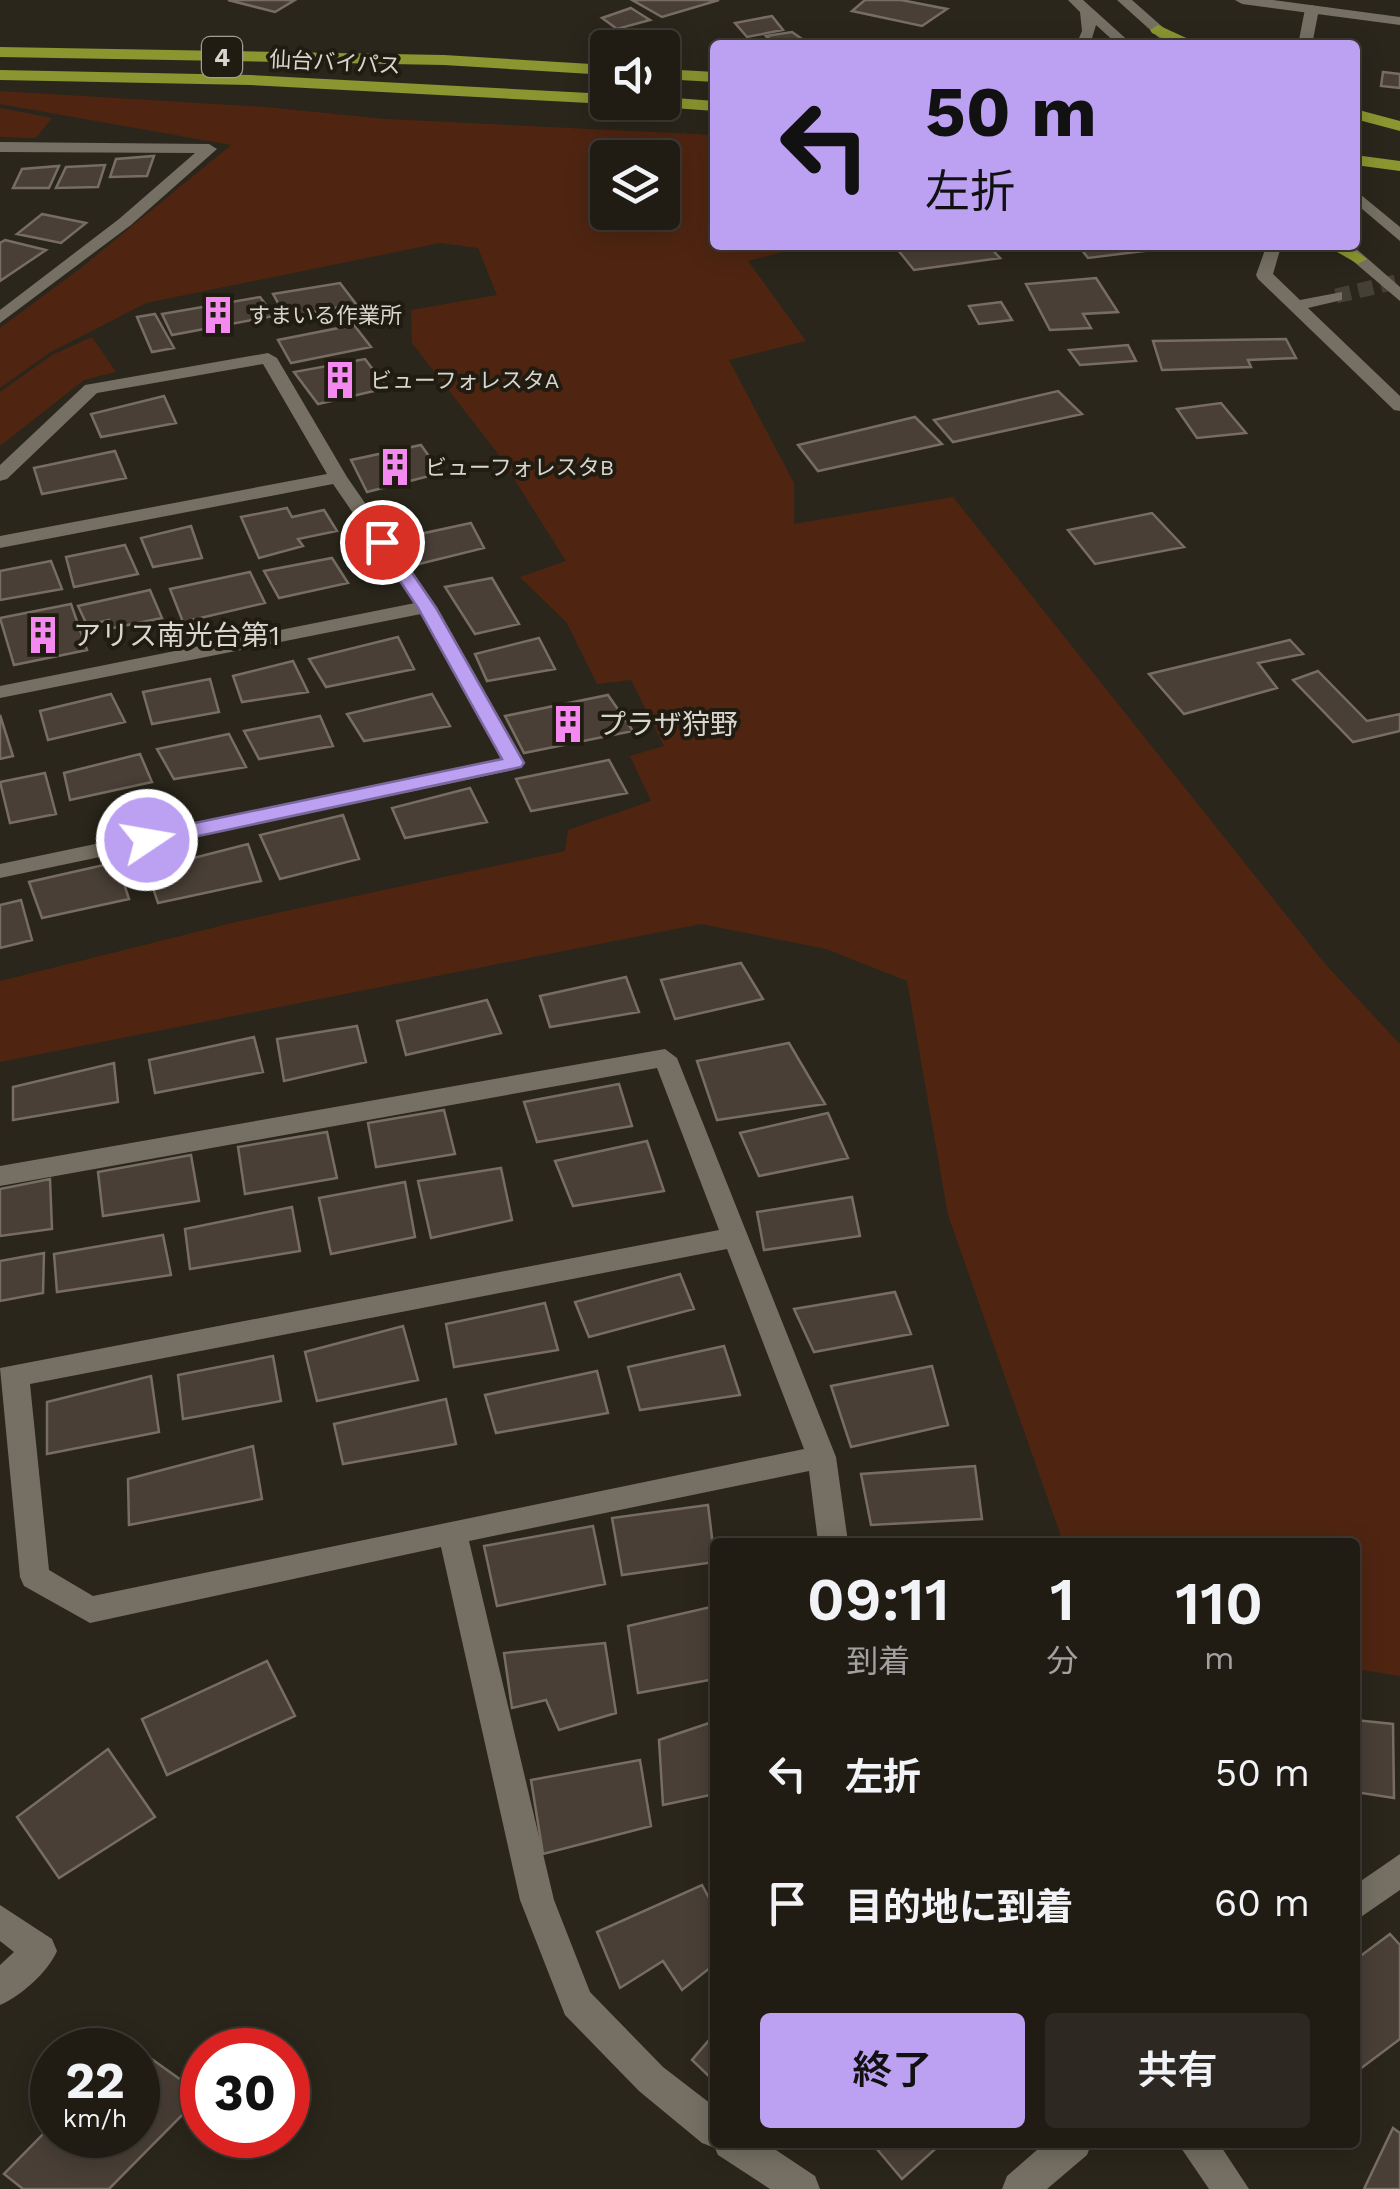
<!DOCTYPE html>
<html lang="ja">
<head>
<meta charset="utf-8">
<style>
  :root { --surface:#201c14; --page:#2d2922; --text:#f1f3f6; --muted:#a2a1a0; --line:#3d3a34; --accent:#bca0f2 }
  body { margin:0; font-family:"Work Sans","Noto Sans JP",sans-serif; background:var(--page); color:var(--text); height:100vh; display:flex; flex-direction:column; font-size:38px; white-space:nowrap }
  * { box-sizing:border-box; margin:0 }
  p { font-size:32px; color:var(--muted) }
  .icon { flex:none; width:55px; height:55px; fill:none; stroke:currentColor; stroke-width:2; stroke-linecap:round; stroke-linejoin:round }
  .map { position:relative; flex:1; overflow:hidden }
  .side { position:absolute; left:710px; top:1538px; width:650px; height:610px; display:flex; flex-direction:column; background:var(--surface); border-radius:10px; box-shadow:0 5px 25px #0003,0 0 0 2px var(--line) }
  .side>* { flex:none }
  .top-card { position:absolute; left:710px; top:40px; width:650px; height:210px; border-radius:10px; box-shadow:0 5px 25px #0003,0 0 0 2px var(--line); background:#bca0f2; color:#111; overflow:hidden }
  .controls { position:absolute; left:590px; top:30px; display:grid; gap:20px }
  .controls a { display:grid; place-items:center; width:90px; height:90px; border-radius:10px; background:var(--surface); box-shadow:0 5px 25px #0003,0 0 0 2px var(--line); font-size:50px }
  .speed { position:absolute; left:30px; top:2028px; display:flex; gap:20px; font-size:50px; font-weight:700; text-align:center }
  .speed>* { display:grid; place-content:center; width:130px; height:130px; border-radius:50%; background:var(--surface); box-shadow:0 5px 25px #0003,0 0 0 2px var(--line); line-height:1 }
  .speed small { font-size:25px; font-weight:400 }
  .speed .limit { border:15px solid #d22; background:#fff; color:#111 }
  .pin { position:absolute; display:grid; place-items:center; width:85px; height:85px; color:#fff; margin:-42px; border:5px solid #fff; border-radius:50%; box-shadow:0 2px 10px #0007 }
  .me { position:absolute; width:110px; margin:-55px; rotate:78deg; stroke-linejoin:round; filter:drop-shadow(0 0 8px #0008) }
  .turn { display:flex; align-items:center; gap:35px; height:210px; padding:0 50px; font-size:45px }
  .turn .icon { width:130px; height:130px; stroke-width:2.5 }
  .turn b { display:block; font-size:70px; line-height:85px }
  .eta { display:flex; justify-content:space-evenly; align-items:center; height:170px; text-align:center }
  .eta b { font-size:60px; font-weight:600; line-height:70px }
  .cta { display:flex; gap:20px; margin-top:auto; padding:20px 50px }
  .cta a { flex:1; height:115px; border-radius:10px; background:var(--accent); color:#111; font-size:40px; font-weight:600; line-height:115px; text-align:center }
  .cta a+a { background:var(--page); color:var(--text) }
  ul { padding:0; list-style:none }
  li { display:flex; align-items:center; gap:30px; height:130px; padding:0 50px }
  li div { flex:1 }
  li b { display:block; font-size:38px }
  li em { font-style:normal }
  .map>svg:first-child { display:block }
  .green { fill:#4f2512; fill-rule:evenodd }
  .building { fill:#493f36; stroke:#776d63; stroke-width:2.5 }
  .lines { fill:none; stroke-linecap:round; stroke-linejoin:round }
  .minor-tunnel { stroke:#444036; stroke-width:15; stroke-dasharray:15 8; stroke-linecap:butt }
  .minor { fill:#757063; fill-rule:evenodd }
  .tertiary { fill:#757063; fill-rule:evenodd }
  .trunk { fill:#8a9630; fill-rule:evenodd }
  .route { fill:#bca0f2; stroke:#7a689d; stroke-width:2.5 }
  .labels { text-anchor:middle; stroke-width:8; stroke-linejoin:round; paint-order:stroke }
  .far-street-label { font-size:22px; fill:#d8d5ce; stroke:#201c11 }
  .far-poi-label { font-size:22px; fill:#d8d5ce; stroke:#201c11; text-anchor:start }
  .shield { fill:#201c11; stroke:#a19e95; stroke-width:2.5 }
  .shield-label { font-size:25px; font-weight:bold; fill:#d8d5ce }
  .poi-label { font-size:28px; fill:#d8d5ce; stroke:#201c11; text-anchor:start }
</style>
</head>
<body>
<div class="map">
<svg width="1400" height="2189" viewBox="0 0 1400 2189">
  <rect width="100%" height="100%" fill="#2a261b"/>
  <!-- green -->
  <path class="green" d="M 0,91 L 265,107 L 386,119 L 715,135 L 715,245 L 807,246 L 748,261 L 806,341 L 729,360 L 794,483 L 794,524 L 953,497 L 1326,965 L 1400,1044 L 1400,1676 L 1355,1669 L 1355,1542 L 1063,1542 L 948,1215 L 907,981 L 826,949 L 701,924 L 0,1062 L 0,981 L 236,922 L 565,851 L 568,830 L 651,801 L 630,756 L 664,746 L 631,680 L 597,684 L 567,623 L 520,577 L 566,561 L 499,455 L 412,343 L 411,310 L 497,295 L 478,248 L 440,243 L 146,303 L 49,353 L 0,388 L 0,328 L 82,267 L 231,145 L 0,104 ZM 608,158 L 662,158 L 662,212 L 608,212 Z
    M 0,108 L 52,118 L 36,138 L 0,137 Z
    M 92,337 L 116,372 L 84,380 L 0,446 L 0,392 L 52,355 Z"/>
  <!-- building -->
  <path class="building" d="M 228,0 L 295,0 L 275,12 Z
    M 632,0 L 719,0 L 662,17 Z
    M 865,0 L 901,0 L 947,9 L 922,26 L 852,11 Z
    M 631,8 L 650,20 L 617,29 L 602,18 Z
    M 772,16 L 783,30 L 747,37 L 735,23 Z
    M 792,32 L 805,41 L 774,43 L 766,36 Z
    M 1383,72 L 1400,74 L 1400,88 L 1381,86 Z
    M 154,156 L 147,176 L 110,177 L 116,159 Z
    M 105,165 L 98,187 L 56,188 L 66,167 Z
    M 59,166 L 49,188 L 13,188 L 22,169 Z
    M 42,214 L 86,223 L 61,243 L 17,234 Z
    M 5,240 L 46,250 L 0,281 L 0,243 Z
    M 894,245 L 988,245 L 1000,258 L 914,270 Z
    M 1078,245 L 1175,245 L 1176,247 L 1088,258 Z
    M 1096,278 L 1118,312 L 1083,314 L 1091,328 L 1050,330 L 1026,284 Z
    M 340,283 L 356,304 L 286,317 L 273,294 Z
    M 260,297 L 274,316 L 172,335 L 162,314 Z
    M 1001,302 L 1012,320 L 979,324 L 969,306 Z
    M 155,314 L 174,348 L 152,352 L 137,317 Z
    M 354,325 L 371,347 L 291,363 L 278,340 Z
    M 1286,339 L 1296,358 L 1248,360 L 1251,367 L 1162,370 L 1153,341 Z
    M 1128,345 L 1136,361 L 1080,365 L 1069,350 Z
    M 365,359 L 387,388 L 318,404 L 294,372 Z
    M 1058,391 L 1082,414 L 953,442 L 934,420 Z
    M 164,396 L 176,423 L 101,437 L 91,414 Z
    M 1221,403 L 1246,433 L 1197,438 L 1177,409 Z
    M 915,417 L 942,444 L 818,471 L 798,445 Z
    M 421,445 L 441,473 L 367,492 L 351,460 Z
    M 115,451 L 126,478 L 42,494 L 34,468 Z
    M 287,508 L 292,517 L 324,510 L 337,531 L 298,539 L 303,546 L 259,558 L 241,517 Z
    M 1152,513 L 1184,547 L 1095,564 L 1068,530 Z
    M 471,523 L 484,548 L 419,564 L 406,537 Z
    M 191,526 L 202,558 L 153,567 L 141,538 Z
    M 125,545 L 138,574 L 74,587 L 66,557 Z
    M 332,558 L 348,583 L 279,598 L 264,571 Z
    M 51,561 L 62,589 L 0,600 L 0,571 Z
    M 250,572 L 265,603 L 183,622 L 170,589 Z
    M 492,578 L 519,624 L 475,634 L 445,587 Z
    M 150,590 L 162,618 L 113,628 L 109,620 L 87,625 L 78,606 Z
    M 71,604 L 87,650 L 14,665 L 0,618 Z
    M 398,637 L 414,669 L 326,687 L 309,659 Z
    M 539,638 L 555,669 L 487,681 L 475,654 Z
    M 1290,640 L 1303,654 L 1258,663 L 1277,688 L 1184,714 L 1149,674 Z
    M 293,661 L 308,692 L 242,702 L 233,676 Z
    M 1318,671 L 1367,721 L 1400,714 L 1400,731 L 1353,742 L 1293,680 Z
    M 210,679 L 219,712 L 152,724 L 143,692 Z
    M 111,694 L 125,722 L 48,740 L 40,711 Z
    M 432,694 L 450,726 L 364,741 L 347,714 Z
    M 608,695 L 633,731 L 524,753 L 505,716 Z
    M 0,715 L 13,756 L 0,759 Z
    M 320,716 L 333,746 L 259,759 L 244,731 Z
    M 229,734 L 246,767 L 174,779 L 157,749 Z
    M 140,754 L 152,782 L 70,800 L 64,773 Z
    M 609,760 L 627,793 L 531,811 L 516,779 Z
    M 45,773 L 56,814 L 10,823 L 0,782 Z
    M 470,788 L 487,822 L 405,838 L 392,808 Z
    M 343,815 L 359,859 L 280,879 L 260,835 Z
    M 248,844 L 261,881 L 158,903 L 147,870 Z
    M 117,862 L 129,899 L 42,918 L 29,882 Z
    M 21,900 L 32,940 L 0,948 L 0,905 Z
    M 741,963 L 763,999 L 675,1019 L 661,980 Z
    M 626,977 L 639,1012 L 550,1027 L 540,996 Z
    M 487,1000 L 501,1033 L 406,1055 L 397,1021 Z
    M 357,1026 L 366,1062 L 284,1081 L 277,1039 Z
    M 254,1037 L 263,1072 L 155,1093 L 149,1060 Z
    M 789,1043 L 825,1104 L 717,1120 L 697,1061 Z
    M 114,1063 L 118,1102 L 13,1120 L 13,1087 Z
    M 619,1084 L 632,1126 L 537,1142 L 524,1102 Z
    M 444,1110 L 455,1154 L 376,1167 L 368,1123 Z
    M 828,1113 L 848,1158 L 759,1176 L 740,1133 Z
    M 327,1132 L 337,1178 L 245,1194 L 238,1147 Z
    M 647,1141 L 664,1191 L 573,1206 L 555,1161 Z
    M 191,1155 L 199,1201 L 103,1216 L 98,1172 Z
    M 501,1168 L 512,1220 L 431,1238 L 418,1181 Z
    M 50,1179 L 52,1229 L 0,1236 L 0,1189 Z
    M 405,1182 L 415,1237 L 331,1254 L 319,1198 Z
    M 852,1197 L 860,1236 L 764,1250 L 757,1212 Z
    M 292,1207 L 300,1251 L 190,1269 L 185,1229 Z
    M 163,1235 L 171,1275 L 57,1292 L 54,1254 Z
    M 44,1253 L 43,1293 L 0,1301 L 0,1261 Z
    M 680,1274 L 694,1309 L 589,1337 L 575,1302 Z
    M 895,1292 L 911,1334 L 814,1352 L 794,1309 Z
    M 545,1303 L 558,1350 L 454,1367 L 446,1324 Z
    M 403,1326 L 418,1380 L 317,1401 L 305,1352 Z
    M 724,1346 L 740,1395 L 640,1410 L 628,1367 Z
    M 273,1356 L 281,1401 L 183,1419 L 178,1375 Z
    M 932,1366 L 948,1425 L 851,1447 L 831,1386 Z
    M 597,1371 L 608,1413 L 496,1433 L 485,1395 Z
    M 151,1376 L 159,1432 L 47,1454 L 47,1402 Z
    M 446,1399 L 456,1444 L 343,1464 L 334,1424 Z
    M 253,1446 L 262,1499 L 129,1525 L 128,1479 Z
    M 975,1466 L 982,1519 L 871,1525 L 861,1474 Z
    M 708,1505 L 715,1562 L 622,1575 L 612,1518 Z
    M 593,1526 L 605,1584 L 497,1606 L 484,1546 Z
    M 715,1606 L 715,1679 L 638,1693 L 628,1626 Z
    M 605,1643 L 616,1713 L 559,1730 L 546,1700 L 512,1708 L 504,1653 Z
    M 267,1661 L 295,1716 L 167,1775 L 142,1719 Z
    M 1355,1720 L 1393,1724 L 1394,1798 L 1355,1792 Z
    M 715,1721 L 715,1794 L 663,1805 L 659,1740 Z
    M 108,1749 L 155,1817 L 59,1878 L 17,1817 Z
    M 640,1760 L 651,1826 L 543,1854 L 531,1780 Z
    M 702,1885 L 715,1909 L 715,1964 L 682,1990 L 663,1961 L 620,1988 L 597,1932 Z
    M 1390,1934 L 1400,1945 L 1400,2039 L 1356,2072 L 1355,1960 Z
    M 715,2033 L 715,2082 L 692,2060 Z
    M 132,2045 L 202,2095 L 109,2189 L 23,2189 L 4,2174 L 52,2125 L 52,2135 L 138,2135 L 138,2050 L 127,2050 Z
    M 1393,2128 L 1400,2133 L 1400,2189 L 1364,2189 Z
    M 871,2142 L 943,2142 L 902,2179 Z"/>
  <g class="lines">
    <!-- minor-tunnel -->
    <path class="minor-tunnel" d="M 1336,296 L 1400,281"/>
    <!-- minor -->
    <path class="minor" d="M 1312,5 L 1319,9 L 1312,45 L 1298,45 L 1305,9 Z
      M 0,142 L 209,144 L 217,149 L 131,225 L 0,323 L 0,310 L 119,219 L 195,153 L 0,152 Z
      M 1266,247 L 1280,250 L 1273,274 L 1300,300 L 1342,292 L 1342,300 L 1308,308 L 1400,396 L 1400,411 L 1394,410 L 1258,279 L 1256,275 Z
      M 268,353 L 277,358 L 347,477 L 437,607 L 525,763 L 514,770 L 0,878 L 0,864 L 501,759 L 421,614 L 0,698 L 0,686 L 415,603 L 333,484 L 0,548 L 0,536 L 327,474 L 263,364 L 97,393 L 7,479 L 0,481 L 0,465 L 85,385 Z
      M 665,1049 L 677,1058 L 836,1457 L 848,1542 L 818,1542 L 809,1471 L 469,1541 L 554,1900 L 590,1992 L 663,2067 L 715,2107 L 715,2142 L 764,2142 L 815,2176 L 820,2189 L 770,2189 L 718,2155 L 715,2148 L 702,2143 L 639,2091 L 565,2015 L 520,1900 L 441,1547 L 90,1623 L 24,1586 L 20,1577 L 0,1368 L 719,1230 L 657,1068 L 0,1186 L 0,1166 ZM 727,1249 L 804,1449 L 93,1596 L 49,1570 L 30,1384 Z
      M 1400,1854 L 1400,1890 L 1355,1921 L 1355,1885 Z
      M 0,1905 L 52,1939 L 57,1951 C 48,1972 21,1996 0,2005 L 0,1965 L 14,1952 L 0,1941 Z
      M 1046,2142 L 1092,2142 L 1087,2155 L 1047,2189 L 1002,2189 L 1007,2176 Z
      M 1177,2142 L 1218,2142 L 1249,2189 L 1209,2189 Z"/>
    <!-- tertiary -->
    <path class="tertiary" d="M 1068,0 L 1083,0 L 1133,45 L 1118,45 L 1096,25 L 1090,45 L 1076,45 L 1082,31 L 1080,12 Z
      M 1117,0 L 1132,0 L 1183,45 L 1167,45 Z
      M 1235,0 L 1273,0 L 1400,17 L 1400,25 L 1242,4 Z
      M 1355,190 L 1400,227 L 1400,241 L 1355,203 Z
      M 1334,245 L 1352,245 L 1400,287 L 1400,301 Z"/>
    <!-- trunk -->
    <path class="trunk" d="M 1158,25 L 1195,42 L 1197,45 L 1177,45 L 1152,33 L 1150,30 Z
      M 0,47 L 444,55 L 608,65 L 608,75 L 444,65 L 0,57 Z
      M 662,69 L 715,72 L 715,82 L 662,79 Z
      M 0,70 L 250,75 L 608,94 L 608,102 L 614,102 L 608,104 L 250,85 L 0,80 Z
      M 662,97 L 715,101 L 715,111 L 659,107 L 651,102 L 662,102 Z
      M 1355,109 L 1400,121 L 1400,131 L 1355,119 Z
      M 1355,155 L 1400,161 L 1400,171 L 1355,165 Z
      M 1325,245 L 1347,245 L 1367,259 L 1358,264 Z"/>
  </g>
  <!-- route -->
  <path class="route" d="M 382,537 L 389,539 L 436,608 L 524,763 L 521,767 L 147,847 L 140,845 L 140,835 L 147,833 L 502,759 L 418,608 L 374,542 Z"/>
  <!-- icons -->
  <defs>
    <g id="building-bare" transform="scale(3)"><path d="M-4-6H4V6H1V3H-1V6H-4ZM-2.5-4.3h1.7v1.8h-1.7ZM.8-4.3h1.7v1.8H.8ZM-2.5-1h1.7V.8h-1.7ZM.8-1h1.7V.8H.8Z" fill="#f489f0" stroke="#201c11" stroke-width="2.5" paint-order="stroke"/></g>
  </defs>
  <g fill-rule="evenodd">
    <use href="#building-bare" x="218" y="315"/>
    <use href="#building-bare" x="340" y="380"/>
    <use href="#building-bare" x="395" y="467"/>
    <use href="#building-bare" x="43" y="635"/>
    <use href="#building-bare" x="568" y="724"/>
  </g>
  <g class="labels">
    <!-- far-street labels -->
    <g class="far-street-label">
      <text transform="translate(335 62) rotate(3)" y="8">仙台バイパス</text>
    </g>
    <!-- far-poi labels -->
    <g class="far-poi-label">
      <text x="248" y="323">すまいる作業所</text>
      <text x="370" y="388">ビューフォレスタA</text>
      <text x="425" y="475">ビューフォレスタB</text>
    </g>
    <!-- shield labels -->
    <rect class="shield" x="202" y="37" width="40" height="40" rx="8"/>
    <g class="shield-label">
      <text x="222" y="66">4</text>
    </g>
    <!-- poi labels -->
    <g class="poi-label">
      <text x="73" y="645">アリス南光台第1</text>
      <text x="598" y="734">プラザ狩野</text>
    </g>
  </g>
</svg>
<div class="controls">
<a><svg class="icon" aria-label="sound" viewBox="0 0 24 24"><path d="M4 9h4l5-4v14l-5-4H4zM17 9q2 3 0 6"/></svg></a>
<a><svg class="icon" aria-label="layers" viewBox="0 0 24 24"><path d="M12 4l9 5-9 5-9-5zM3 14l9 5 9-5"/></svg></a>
</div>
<div class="speed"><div>22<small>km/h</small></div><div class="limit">30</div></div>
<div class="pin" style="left:382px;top:542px;background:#d93025"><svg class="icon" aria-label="arrive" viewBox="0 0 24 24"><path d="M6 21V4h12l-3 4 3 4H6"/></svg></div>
<svg class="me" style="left:147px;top:840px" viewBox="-20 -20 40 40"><circle r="17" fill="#bca0f2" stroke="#fff" stroke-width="3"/><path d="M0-11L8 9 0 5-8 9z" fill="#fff"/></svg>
<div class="top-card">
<div class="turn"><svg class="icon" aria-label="left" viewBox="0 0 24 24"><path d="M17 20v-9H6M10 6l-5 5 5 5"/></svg><div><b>50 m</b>左折</div></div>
</div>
<section class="side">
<div class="eta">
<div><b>09:11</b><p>到着</p></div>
<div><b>1</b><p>分</p></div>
<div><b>110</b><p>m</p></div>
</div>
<ul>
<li><svg class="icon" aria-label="left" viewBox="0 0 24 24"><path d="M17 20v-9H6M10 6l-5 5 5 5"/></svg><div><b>左折</b></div><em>50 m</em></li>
<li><svg class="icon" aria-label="arrive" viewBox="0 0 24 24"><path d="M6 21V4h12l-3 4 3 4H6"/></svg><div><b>目的地に到着</b></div><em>60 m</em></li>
</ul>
<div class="cta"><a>終了</a><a>共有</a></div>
</section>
</div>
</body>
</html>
